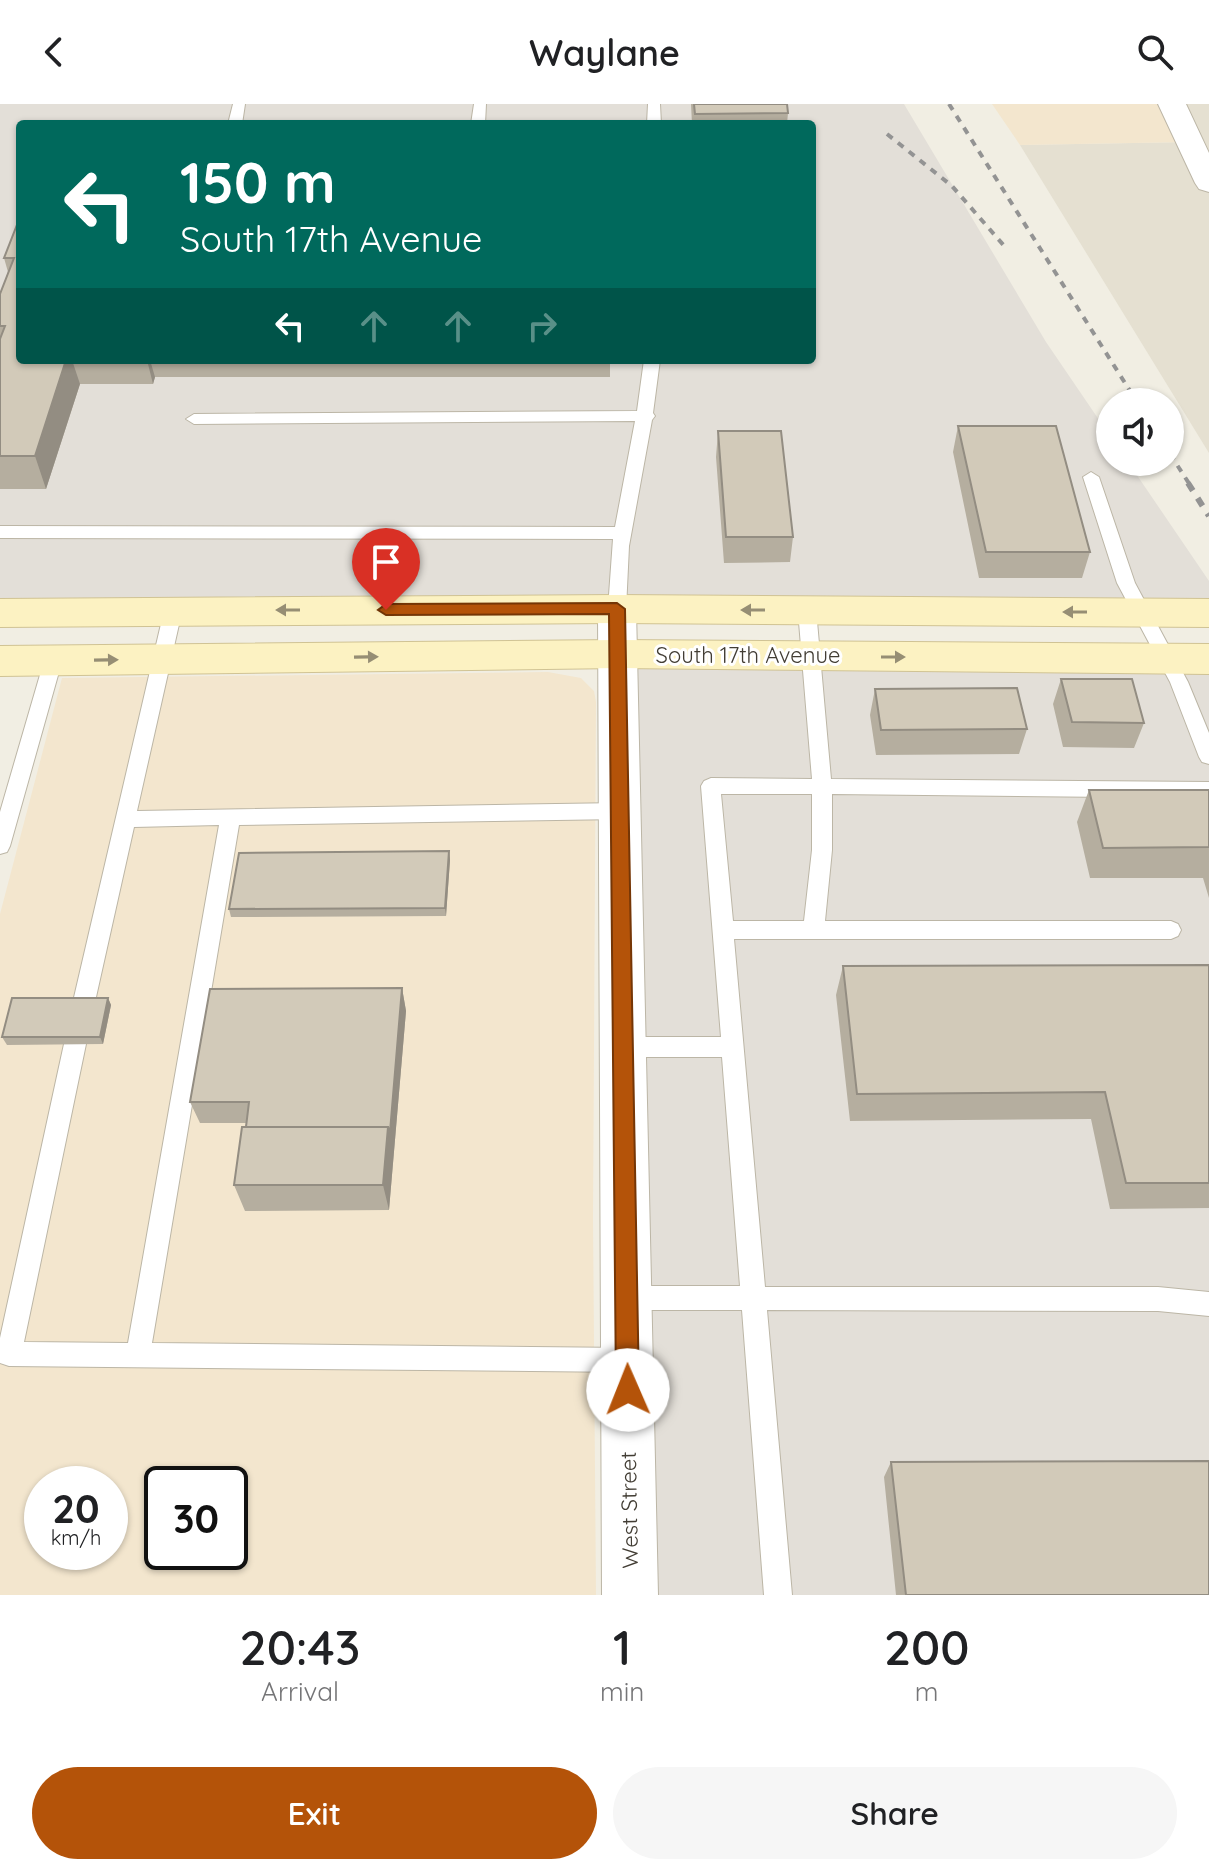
<!DOCTYPE html>
<html lang="en">
<head>
<meta charset="utf-8">
<style>
  :root { --surface:#fff; --page:#f6f6f6; --text:#202124; --muted:#757577; --accent:#b45309 }
  body { margin:0; font-family:Quicksand,sans-serif; background:var(--page); color:var(--text); height:100vh; display:flex; flex-direction:column; font-size:30px; white-space:nowrap }
  * { box-sizing:border-box; margin:0 }
  p { font-size:26px; color:var(--muted) }
  .icon { flex:none; width:44px; height:44px; fill:none; stroke:currentColor; stroke-width:2; stroke-linecap:round; stroke-linejoin:round }
  .map { position:relative; height:1491px; overflow:hidden }
  .drawer { display:flex; flex-direction:column; background:var(--surface); flex:1 }
  .drawer>* { flex:none }
  .banner { position:absolute; left:16px; top:16px; width:800px; height:244px; border-radius:8px; box-shadow:0 2px 6px #0004; background:#00695c; color:#fff; overflow:hidden }
  .tools { position:absolute; left:1096px; top:284px; display:grid; gap:16px }
  .tools a { display:grid; place-items:center; width:88px; height:88px; border-radius:50%; background:var(--surface); box-shadow:0 2px 6px #0004; font-size:40px }
  .speed { position:absolute; left:24px; top:1362px; display:flex; gap:16px; font-size:40px; font-weight:700; text-align:center }
  .speed>* { display:grid; place-content:center; width:104px; height:104px; border-radius:50%; background:var(--surface); box-shadow:0 2px 6px #0004; line-height:1 }
  .speed small { font-size:20px; font-weight:400 }
  .speed .limit { border:4px solid #111; border-radius:12px; background:#fff; color:#111 }
  .pin { position:absolute; display:grid; place-items:center; width:68px; height:68px; color:#fff; margin:-82px -34px; border-radius:50% 50% 50% 0; rotate:-45deg; box-shadow:0 0 8px #0007 }
  .pin .icon { rotate:45deg }
  .me { position:absolute; width:88px; margin:-44px; rotate:359deg; stroke-linejoin:round; filter:drop-shadow(0 0 6px #0008) }
  .turn { display:flex; align-items:center; gap:28px; height:168px; padding:0 32px; font-size:36px }
  .turn .icon { width:104px; height:104px; stroke-width:2.5 }
  .turn b { display:block; font-size:56px; line-height:68px }
  .lanes { display:flex; align-items:center; height:76px; padding:0 32px; background:#0003; justify-content:center; gap:40px; direction:ltr }
  .lanes .off { opacity:.35 }
  .eta { display:flex; justify-content:space-evenly; align-items:center; height:136px; text-align:center }
  .eta b { font-size:48px; font-weight:600; line-height:56px }
  .action { display:flex; gap:16px; margin-top:auto; padding:16px 32px }
  .action a { flex:1; height:92px; border-radius:48px; background:var(--accent); color:#fff; font-size:32px; font-weight:600; line-height:92px; text-align:center }
  .action a+a { background:var(--page); color:var(--text) }
  header { display:flex; justify-content:space-between; align-items:center; height:104px; padding:0 32px; background:var(--surface); font-size:36px; font-weight:600 }
  .map>svg:first-child { display:block }
  .residential { fill:#e5e0d1 }
  .commercial { fill:#f3e6ce; fill-rule:evenodd }
  .industrial { fill:#e3dfd8; fill-rule:evenodd }
  .lines { fill:none; stroke-linecap:round; stroke-linejoin:round }
  .service-casing { stroke:#bcb6a6; stroke-width:2 }
  .minor-casing { stroke:#bcb6a6; stroke-width:2 }
  .secondary-casing { stroke:#d0c394; stroke-width:2 }
  .service { fill:#fff; fill-rule:evenodd }
  .minor { fill:#fff; fill-rule:evenodd }
  .secondary { fill:#fcf2c2; fill-rule:evenodd }
  .rail-far1 { stroke:#939393; stroke-width:4; stroke-dasharray:7 7; stroke-linecap:butt }
  .rail { stroke:#939393; stroke-width:6; stroke-dasharray:9 9; stroke-linecap:butt }
  .wall { fill:#b5ae9f }
  .shaded-wall { fill:#938d82 }
  .building { fill:#d2cab9; stroke:#938d82; stroke-width:2 }
  .oneway { fill:#968e74 }
  .route { fill:#b45309; stroke:#753606; stroke-width:2 }
  .labels { text-anchor:middle; stroke-width:6; stroke-linejoin:round; paint-order:stroke }
  .street-label { font-size:22px; fill:#423d34; stroke:#fff }
</style>
</head>
<body>
<header><svg class="icon" aria-label="back" viewBox="0 0 24 24"><path d="M15 5l-7 7 7 7"/></svg>Waylane<svg class="icon" aria-label="search" viewBox="0 0 24 24"><circle cx="10" cy="10" r="6"/><path d="M15 15l6 6"/></svg></header>
<div class="map">
<svg width="1209" height="1491" viewBox="0 0 1209 1491">
  <rect width="100%" height="100%" fill="#f1eee3"/>
  <!-- residential -->
  <path class="residential" d="M 1172,0 L 1209,0 L 1209,349 L 1020,41 L 1189,38 Z"/>
  <!-- commercial -->
  <path class="commercial" d="M 992,0 L 1172,0 L 1190,38 L 1020,41 Z
    M 548,568 L 581,574 L 594,587 L 596,598 L 593,1114 L 596,1491 L 0,1491 L 0,810 L 62,574 ZM 42,1380 L 110,1380 L 110,1448 L 42,1448 ZM 162,1380 L 230,1380 L 230,1448 L 162,1448 Z"/>
  <!-- industrial -->
  <path class="industrial" d="M 0,0 L 904,0 L 1046,238 L 1110,332 L 1110,358 L 1128,358 L 1209,477 L 1209,509 L 0,509 ZM 20,20 L 812,20 L 812,256 L 20,256 Z
    M 619,551 L 1209,564 L 1209,1491 L 630,1491 Z"/>
  <g class="lines">
    <!-- service casing -->
    <g class="service-casing">
      <path id="service" d="M 233,0 L 245,0 L 242,20 L 228,20 Z
        M 474,0 L 486,0 L 485,20 L 471,20 Z
        M 648,0 L 660,0 L 661,20 L 647,20 Z
        M 644,256 L 660,256 L 653,309 L 655,312 L 652,316 L 629,442 L 626,505 L 617,511 L 608,505 L 613,435 L 0,434 L 0,422 L 615,423 L 635,317 L 194,320 L 186,315 L 194,310 L 637,307 Z
        M 1091,368 L 1099,373 L 1135,479 L 1188,578 L 1209,629 L 1209,660 L 1202,658 L 1199,653 L 1170,578 L 1117,479 L 1083,373 Z
        M 807,500 L 816,506 L 831,675 L 1209,678 L 1209,694 L 832,690 L 832,746 L 825,817 L 1171,817 L 1178,820 L 1181,826 L 1178,832 L 1171,835 L 734,835 L 765,1183 L 1158,1183 L 1209,1188 L 1209,1212 L 1158,1207 L 767,1206 L 792,1491 L 764,1491 L 742,1206 L 626,1206 L 617,1202 L 614,1194 L 617,1186 L 626,1182 L 740,1182 L 722,953 L 623,953 L 615,950 L 612,943 L 615,936 L 623,933 L 721,933 L 701,682 L 704,677 L 711,674 L 812,675 L 798,506 ZM 721,690 L 812,690 L 812,746 L 804,817 L 733,817 Z
        M 173,501 L 182,507 L 137,707 L 621,699 L 628,702 L 631,707 L 628,712 L 621,715 L 239,721 L 152,1239 L 627,1244 L 636,1247 L 639,1256 L 636,1265 L 627,1268 L 9,1262 L 0,1259 L 0,1234 L 64,940 L 67,933 L 75,930 L 83,933 L 86,940 L 24,1238 L 128,1239 L 219,721 L 134,723 L 94,902 L 91,909 L 83,911 L 75,909 L 72,902 L 164,507 Z
        M 53,550 L 62,557 L 10,742 L 7,748 L 0,750 L 0,708 L 44,557 Z"/>
    </g>
    <!-- minor casing -->
    <g class="minor-casing">
      <path id="minor" d="M 1158,0 L 1186,0 L 1209,49 L 1209,88 L 1199,85 L 1195,79 Z
        M 617,492 L 630,496 L 636,505 L 658,1491 L 602,1491 L 598,505 L 604,496 Z"/>
    </g>
    <!-- secondary casing -->
    <g class="secondary-casing">
      <path id="secondary" d="M 617,491 L 1209,495 L 1209,523 L 617,519 L 0,523 L 0,495 Z
        M 619,536 L 1209,540 L 1209,570 L 619,564 L 0,572 L 0,542 Z"/>
    </g>
    <!-- service -->
    <use href="#service" class="service"/>
    <!-- minor -->
    <use href="#minor" class="minor"/>
    <!-- secondary -->
    <use href="#secondary" class="secondary"/>
    <!-- rail-far1 -->
    <path class="rail-far1" d="M 949,0 L 1137,298
      M 887,30 L 952,82 L 1006,144
      M 1170,350 L 1190,381"/>
    <!-- rail -->
    <path class="rail" d="M 1188,379 L 1209,412"/>
  </g>
  <!-- wall -->
  <path class="wall" d="M 691,0 L 787,0 L 788,9 L 787,20 L 692,20 Z
    M 20,113 L 20,256 L 610,256 L 610,273 L 155,273 L 153,280 L 80,280 L 46,385 L 0,385 L 0,190 L 8,168 L 4,154 Z
    M 958,322 L 1090,448 L 1082,474 L 979,474 L 953,348 Z
    M 718,327 L 793,433 L 790,458 L 724,459 L 716,353 Z
    M 1061,575 L 1144,619 L 1134,644 L 1063,643 L 1053,600 Z
    M 875,585 L 1027,625 L 1019,650 L 876,651 L 870,611 Z
    M 1089,686 L 1209,686 L 1209,794 L 1203,774 L 1090,774 L 1077,718 Z
    M 449,747 L 450,756 L 446,812 L 231,813 L 229,805 Z
    M 1209,861 L 1209,1104 L 1110,1105 L 1091,1015 L 850,1017 L 836,891 L 843,862 Z
    M 402,884 L 406,907 L 389,1106 L 245,1107 L 234,1081 L 246,1019 L 200,1019 L 190,998 Z
    M 108,894 L 111,901 L 103,940 L 7,941 L 2,933 Z
    M 891,1358 L 1209,1491 L 896,1491 L 884,1373 Z"/>
  <!-- shaded-wall -->
  <path class="shaded-wall" d="M 66,256 L 72,256 L 80,280 L 46,385 L 35,352 Z
    M 147,256 L 150,256 L 155,273 L 153,280 Z
    M 449,747 L 450,756 L 446,812 L 445,804 Z
    M 402,884 L 406,907 L 389,1106 L 383,1081 Z
    M 108,894 L 111,901 L 103,940 L 100,933 Z"/>
  <!-- building -->
  <path class="building" d="M 694,0 L 787,0 L 788,9 L 695,10 Z
    M 20,113 L 20,256 L 66,256 L 35,352 L 0,352 L 0,235 L 5,222 L 0,222 L 0,190 L 14,154 L 4,154 Z
    M 958,322 L 1056,322 L 1090,448 L 986,448 Z
    M 718,327 L 781,327 L 793,433 L 726,433 Z
    M 1061,575 L 1132,575 L 1144,619 L 1072,618 Z
    M 1017,584 L 1027,625 L 881,626 L 875,585 Z
    M 1089,686 L 1209,686 L 1209,743 L 1103,744 Z
    M 449,747 L 445,804 L 229,805 L 239,749 Z
    M 1209,861 L 1209,1079 L 1126,1079 L 1105,988 L 857,990 L 843,862 Z
    M 402,884 L 390,1028 L 388,1023 L 246,1023 L 249,998 L 190,998 L 210,885 Z
    M 12,894 L 108,894 L 100,933 L 2,933 Z
    M 242,1023 L 388,1023 L 383,1081 L 234,1081 Z
    M 1209,1357 L 1209,1491 L 906,1491 L 891,1358 Z"/>
  <!-- one-way arrows -->
  <defs><path id="oneway-solid" d="M-6-.8H1V-3.2L6.5 0L1 3.2V.8H-6Z" transform="scale(2)"/></defs>
  <g class="oneway">
    <use href="#oneway-solid" transform="translate(288 506) rotate(180)"/>
    <use href="#oneway-solid" transform="translate(753 506) rotate(-180)"/>
    <use href="#oneway-solid" transform="translate(1075 508) rotate(-180)"/>
    <use href="#oneway-solid" transform="translate(366 553) rotate(-1)"/>
    <use href="#oneway-solid" transform="translate(893 553)"/>
    <use href="#oneway-solid" transform="translate(106 556) rotate(-1)"/>
  </g>
  <!-- route -->
  <path class="route" d="M 617,499 L 625,505 L 639,1286 L 636,1294 L 628,1297 L 620,1294 L 616,1286 L 609,510 L 386,511 L 378,506 L 386,500 Z"/>
  <g class="labels">
    <!-- street labels -->
    <g class="street-label">
      <text x="748" y="559">South 17th Avenue</text>
      <text transform="translate(629 1406) rotate(-91)" y="8">West Street</text>
    </g>
  </g>
</svg>
<div class="tools">
<a><svg class="icon" aria-label="sound" viewBox="0 0 24 24"><path d="M4 9h4l5-4v14l-5-4H4zM17 9q2 3 0 6"/></svg></a>
</div>
<div class="speed"><div>20<small>km/h</small></div><div class="limit">30</div></div>
<div class="pin" style="left:386px;top:506px;background:#d93025"><svg class="icon" aria-label="arrive" viewBox="0 0 24 24"><path d="M6 21V4h12l-3 4 3 4H6"/></svg></div>
<svg class="me" style="left:628px;top:1286px" viewBox="-20 -20 40 40"><circle r="19" fill="#fff"/><path d="M0-13L10 11 0 6-10 11z" fill="#b45309"/></svg>
<div class="banner">
<div class="turn"><svg class="icon" aria-label="left" viewBox="0 0 24 24"><path d="M17 20v-9H6M10 6l-5 5 5 5"/></svg><div><b>150 m</b>South 17th Avenue</div></div>
<div class="lanes"><svg class="icon" aria-label="left" viewBox="0 0 24 24"><path d="M17 20v-9H6M10 6l-5 5 5 5"/></svg><svg class="icon off" aria-label="ahead" viewBox="0 0 24 24"><path d="M12 20V5M6 11l6-6 6 6"/></svg><svg class="icon off" aria-label="ahead" viewBox="0 0 24 24"><path d="M12 20V5M6 11l6-6 6 6"/></svg><svg class="icon off" aria-label="right" viewBox="0 0 24 24"><path d="M7 20v-9h11M14 6l5 5-5 5"/></svg></div>
</div>
</div>
<section class="drawer">
<div class="eta">
<div><b>20:43</b><p>Arrival</p></div>
<div><b>1</b><p>min</p></div>
<div><b>200</b><p>m</p></div>
</div>
<div class="action"><a>Exit</a><a>Share</a></div>
</section>
</body>
</html>
